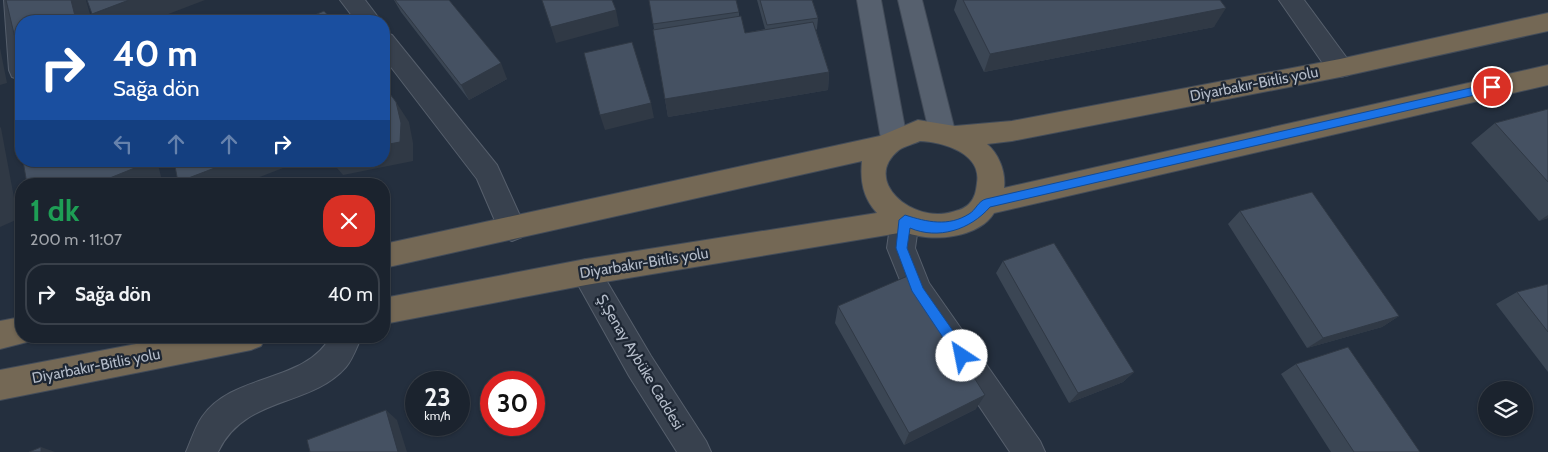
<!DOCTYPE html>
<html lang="tr">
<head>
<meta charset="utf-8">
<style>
  :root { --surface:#1b232e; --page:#282f3a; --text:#f1f3f6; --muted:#a0a4aa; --line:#39404a }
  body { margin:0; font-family:Cabin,sans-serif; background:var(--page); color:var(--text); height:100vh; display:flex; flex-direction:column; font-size:19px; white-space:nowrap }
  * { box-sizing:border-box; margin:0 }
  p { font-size:16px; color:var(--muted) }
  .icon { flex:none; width:28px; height:28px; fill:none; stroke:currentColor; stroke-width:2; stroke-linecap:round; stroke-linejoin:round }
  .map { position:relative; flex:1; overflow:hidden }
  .sheet { position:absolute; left:15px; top:178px; width:375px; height:165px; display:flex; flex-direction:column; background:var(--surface); border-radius:20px; box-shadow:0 1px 4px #0004,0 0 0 1px var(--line) }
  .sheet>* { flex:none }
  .guide { position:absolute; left:15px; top:15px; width:375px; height:152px; border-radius:20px; box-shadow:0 1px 4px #0004,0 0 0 1px var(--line); background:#1a4fa0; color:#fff; overflow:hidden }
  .tools { position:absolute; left:1478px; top:381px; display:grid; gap:10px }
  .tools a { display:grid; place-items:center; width:55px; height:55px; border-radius:50%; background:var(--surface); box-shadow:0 1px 4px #0004,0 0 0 1px var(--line); font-size:25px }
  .speed { position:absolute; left:405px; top:371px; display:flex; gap:10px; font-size:25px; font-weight:700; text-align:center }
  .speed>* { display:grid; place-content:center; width:65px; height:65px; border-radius:50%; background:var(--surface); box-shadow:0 1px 4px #0004,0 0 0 1px var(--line); line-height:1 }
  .speed small { font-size:12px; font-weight:400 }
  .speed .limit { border:8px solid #d22; background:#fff; color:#111 }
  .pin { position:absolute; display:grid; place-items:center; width:42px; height:42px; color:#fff; margin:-21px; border:2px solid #fff; border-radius:50%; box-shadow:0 1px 5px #0007 }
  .me { position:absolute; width:55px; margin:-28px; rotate:326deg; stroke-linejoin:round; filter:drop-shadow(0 0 4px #0008) }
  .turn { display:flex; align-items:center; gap:18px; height:105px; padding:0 15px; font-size:22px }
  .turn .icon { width:65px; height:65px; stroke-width:2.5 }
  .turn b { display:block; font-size:35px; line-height:42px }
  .lanes { display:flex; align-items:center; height:48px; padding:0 15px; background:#0003; justify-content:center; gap:25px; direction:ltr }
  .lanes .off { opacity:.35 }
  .round { display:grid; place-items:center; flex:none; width:52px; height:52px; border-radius:20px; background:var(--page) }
  .overview { display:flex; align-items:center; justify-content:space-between; height:85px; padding:0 15px }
  h1 { font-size:30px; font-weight:700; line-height:38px; color:#1e9e55 }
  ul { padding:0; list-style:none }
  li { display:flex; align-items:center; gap:15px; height:62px; margin:0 10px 8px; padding:0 5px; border:2px solid var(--line); border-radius:20px }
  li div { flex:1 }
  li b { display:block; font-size:19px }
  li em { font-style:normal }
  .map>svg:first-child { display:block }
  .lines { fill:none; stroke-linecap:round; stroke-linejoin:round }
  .minor-casing { stroke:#565f6c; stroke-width:2 }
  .major-casing { stroke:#414a57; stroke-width:2 }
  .highway-casing { stroke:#434c59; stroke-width:2 }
  .minor { fill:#38414e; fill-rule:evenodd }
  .major { fill:#56606e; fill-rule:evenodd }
  .highway { fill:#746855; fill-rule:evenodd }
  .wall { fill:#3b4654 }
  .shaded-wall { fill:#303945 }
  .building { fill:#455162; stroke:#303945 }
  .route { fill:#1a73e8; stroke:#114b97 }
  .labels { text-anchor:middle; stroke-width:4.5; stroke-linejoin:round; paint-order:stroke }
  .street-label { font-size:15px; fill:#b4bcc9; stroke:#1d2633 }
</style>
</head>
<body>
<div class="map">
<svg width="1548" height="452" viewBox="0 0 1548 452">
  <rect width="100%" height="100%" fill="#242f3e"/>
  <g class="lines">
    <!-- minor casing -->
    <g class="minor-casing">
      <path id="minor" d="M 4,0 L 28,0 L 29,21 L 21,21 L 21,80 L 12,77 L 9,70 Z
        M 340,0 L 365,0 L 381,21 L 356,21 Z
        M 1279,0 L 1304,0 L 1349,61 L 1352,68 L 1349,75 L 1340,77 L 1331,75 Z
        M 384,32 L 392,35 L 497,165 L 526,229 L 522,237 L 512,241 L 502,237 L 477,179 L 384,58 Z
        M 905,208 L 915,212 L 919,220 L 915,248 L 929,283 L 1040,441 L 1045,452 L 1010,452 L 908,300 L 887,248 L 891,220 L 895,212 Z
        M 586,259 L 596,263 L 651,356 L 706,441 L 711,452 L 677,452 L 629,376 L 576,281 L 572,272 L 576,263 Z
        M 331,336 L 362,336 C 357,346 353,359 346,367 C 310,408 245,395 218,452 L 186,452 C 191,441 195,427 202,417 C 233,372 305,384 331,336 Z"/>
    </g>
    <!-- major casing -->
    <g class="major-casing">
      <path id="major" d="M 857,0 L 881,0 L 907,139 L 903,146 L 894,150 L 885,146 L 881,139 Z
        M 898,0 L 922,0 L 955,131 L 951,138 L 942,141 L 933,138 L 929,131 Z"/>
    </g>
    <!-- highway casing -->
    <g class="highway-casing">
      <path id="highway" d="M 1548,13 L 1548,31 L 1340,77 L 1012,141 L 987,144 C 999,154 1006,172 1004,188 L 1548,65 L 1548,85 L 994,213 C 979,238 931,243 905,232 L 586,285 L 384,324 L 384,298 L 586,259 L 877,213 C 863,198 860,181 862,161 L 384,268 L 384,244 L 880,136 L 918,120 L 955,126 L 1012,121 L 1340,59 ZM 920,141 C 943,142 982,153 977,183 C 976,191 975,198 969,204 C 964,209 959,210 952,212 C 912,224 861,180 899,150 C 905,146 914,144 920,141 Z
        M 21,317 L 21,336 L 33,336 L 31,341 L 0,349 L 0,321 Z
        M 178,336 L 266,336 L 261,346 L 251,350 L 0,400 L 0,370 Z"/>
    </g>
    <!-- minor -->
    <use href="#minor" class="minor"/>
    <!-- major -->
    <use href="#major" class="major"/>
    <!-- highway -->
    <use href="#highway" class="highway"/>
  </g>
  <!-- wall -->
  <path class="wall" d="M 394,0 L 449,0 L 507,79 L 469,100 L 401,12 Z
    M 649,0 L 739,12 L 739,16 L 745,33 L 765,29 L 757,0 L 812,0 L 818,18 L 817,29 L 816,30 L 829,72 L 828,90 L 668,117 L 653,30 L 654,29 Z
    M 957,0 L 1220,0 L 1214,27 L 984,72 L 954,10 Z
    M 1548,109 L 1548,218 L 1539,221 L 1471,143 L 1495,123 Z
    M 1240,211 L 1399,316 L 1382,327 L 1307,348 L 1228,224 Z
    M 1003,261 L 1134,372 L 1123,382 L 1069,403 L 996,273 Z
    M 1548,284 L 1548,372 L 1496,304 L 1517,292 Z
    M 838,306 L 976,409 L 904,445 L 835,323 Z
    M 1296,364 L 1420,452 L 1331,452 L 1281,374 Z"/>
  <!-- shaded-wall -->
  <path class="shaded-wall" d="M 71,0 L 86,0 L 92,21 L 61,21 Z
    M 129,0 L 205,0 L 150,21 L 99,21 L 92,14 Z
    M 1226,8 L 1214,27 L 984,72 L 990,54 Z
    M 616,10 L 619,26 L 556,43 L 551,27 Z
    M 21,36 L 21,44 L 15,38 Z
    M 0,48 L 7,83 L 0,85 Z
    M 501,63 L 507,79 L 469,100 L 461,85 Z
    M 829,72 L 828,90 L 668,117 L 665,99 Z
    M 396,102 L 409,122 L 413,143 L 413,161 L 343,175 L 331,161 L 384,161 L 384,145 Z
    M 651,103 L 654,118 L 605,130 L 600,115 Z
    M 0,127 L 1,128 L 18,219 L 0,227 Z
    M 141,161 L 157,161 L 163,184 L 95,184 Z
    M 233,161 L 301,161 L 242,184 L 180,184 L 178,182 Z
    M 1548,215 L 1548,218 L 1539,221 Z
    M 1399,316 L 1382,327 L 1307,348 L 1323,338 Z
    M 1134,372 L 1123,382 L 1069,403 L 1078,393 Z
    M 985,395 L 976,409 L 904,445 L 909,433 Z
    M 386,410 L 397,420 L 407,452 L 398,452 Z
    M 41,447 L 55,452 L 41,452 Z"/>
  <!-- building -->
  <path class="building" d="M 6,0 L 71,0 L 75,16 L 61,21 L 21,21 L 21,36 L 15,38 Z
    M 87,0 L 129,0 L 92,14 Z
    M 395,0 L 449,0 L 501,63 L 461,85 Z
    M 542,0 L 612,0 L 616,10 L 551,27 Z
    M 649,0 L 736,0 L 739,12 L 653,24 Z
    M 760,0 L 812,0 L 818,18 L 767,25 Z
    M 963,0 L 1220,0 L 1226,8 L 990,54 Z
    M 324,11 L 333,21 L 301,21 Z
    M 115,14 L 116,21 L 92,21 Z
    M 741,16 L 745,33 L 813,22 L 829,72 L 665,99 L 653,30 Z
    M 632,42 L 651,103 L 600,115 L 584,53 Z
    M 384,86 L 396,102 L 401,123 L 400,142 L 384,145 Z
    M 1548,109 L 1548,182 L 1495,123 Z
    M 21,122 L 21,154 L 16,124 Z
    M 23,161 L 141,161 L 142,165 L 95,184 L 27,184 Z
    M 174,161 L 233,161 L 178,182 Z
    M 1312,192 L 1399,316 L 1323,338 L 1240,211 Z
    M 1054,243 L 1134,372 L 1078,393 L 1003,261 Z
    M 910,275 L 985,395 L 909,433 L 838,306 Z
    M 1548,284 L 1548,332 L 1517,292 Z
    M 1348,347 L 1420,452 L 1354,452 L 1296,364 Z
    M 386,410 L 398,452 L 310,452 L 307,440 Z
    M 41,447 L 41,452 L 29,452 Z"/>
  <!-- route -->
  <path class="route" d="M 1492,83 L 1497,87 L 1492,91 L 990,207 C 970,230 938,240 910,228 L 907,248 L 923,288 L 967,351 L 969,356 L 967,360 L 962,361 L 958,360 L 912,291 L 896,248 L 899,220 L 905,215 C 927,222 948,227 969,214 C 976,210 978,201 986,199 Z"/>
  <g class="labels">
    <!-- street labels -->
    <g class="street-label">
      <text transform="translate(1254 84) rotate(-11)" y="5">Diyarbakır-Bitlis yolu</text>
      <text transform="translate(644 263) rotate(-9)" y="5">Diyarbakır-Bitlis yolu</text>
      <text transform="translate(640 362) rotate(59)" y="5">Ş.Şenay Aybüke Caddesi</text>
      <text transform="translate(96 366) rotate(-11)" y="5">Diyarbakır-Bitlis yolu</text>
    </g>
  </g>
</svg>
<div class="tools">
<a><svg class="icon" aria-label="layers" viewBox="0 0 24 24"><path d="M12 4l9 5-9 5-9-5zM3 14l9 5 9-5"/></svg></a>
</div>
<div class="speed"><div>23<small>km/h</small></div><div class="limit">30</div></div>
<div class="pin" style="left:1492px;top:87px;background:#d93025"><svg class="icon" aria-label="arrive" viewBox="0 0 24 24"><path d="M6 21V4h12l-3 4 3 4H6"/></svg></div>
<svg class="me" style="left:962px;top:356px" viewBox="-20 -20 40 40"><circle r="19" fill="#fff"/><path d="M0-13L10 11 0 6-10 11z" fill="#1a73e8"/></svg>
<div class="guide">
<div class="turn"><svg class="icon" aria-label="right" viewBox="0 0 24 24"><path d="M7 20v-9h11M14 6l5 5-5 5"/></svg><div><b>40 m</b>Sağa dön</div></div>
<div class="lanes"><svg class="icon off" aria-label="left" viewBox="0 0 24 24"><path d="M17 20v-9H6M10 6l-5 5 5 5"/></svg><svg class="icon off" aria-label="ahead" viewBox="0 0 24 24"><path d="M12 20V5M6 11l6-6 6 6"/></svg><svg class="icon off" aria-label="ahead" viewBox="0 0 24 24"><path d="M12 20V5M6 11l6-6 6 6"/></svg><svg class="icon" aria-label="right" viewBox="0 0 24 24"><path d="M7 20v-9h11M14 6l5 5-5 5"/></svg></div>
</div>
<section class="sheet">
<div class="overview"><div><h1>1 dk</h1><p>200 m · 11:07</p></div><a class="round" style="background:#d93025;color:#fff"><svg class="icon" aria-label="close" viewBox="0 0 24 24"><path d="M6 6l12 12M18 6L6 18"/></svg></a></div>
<ul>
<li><svg class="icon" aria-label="right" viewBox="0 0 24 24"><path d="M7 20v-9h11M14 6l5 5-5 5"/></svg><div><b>Sağa dön</b></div><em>40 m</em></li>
</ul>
</section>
</div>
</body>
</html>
